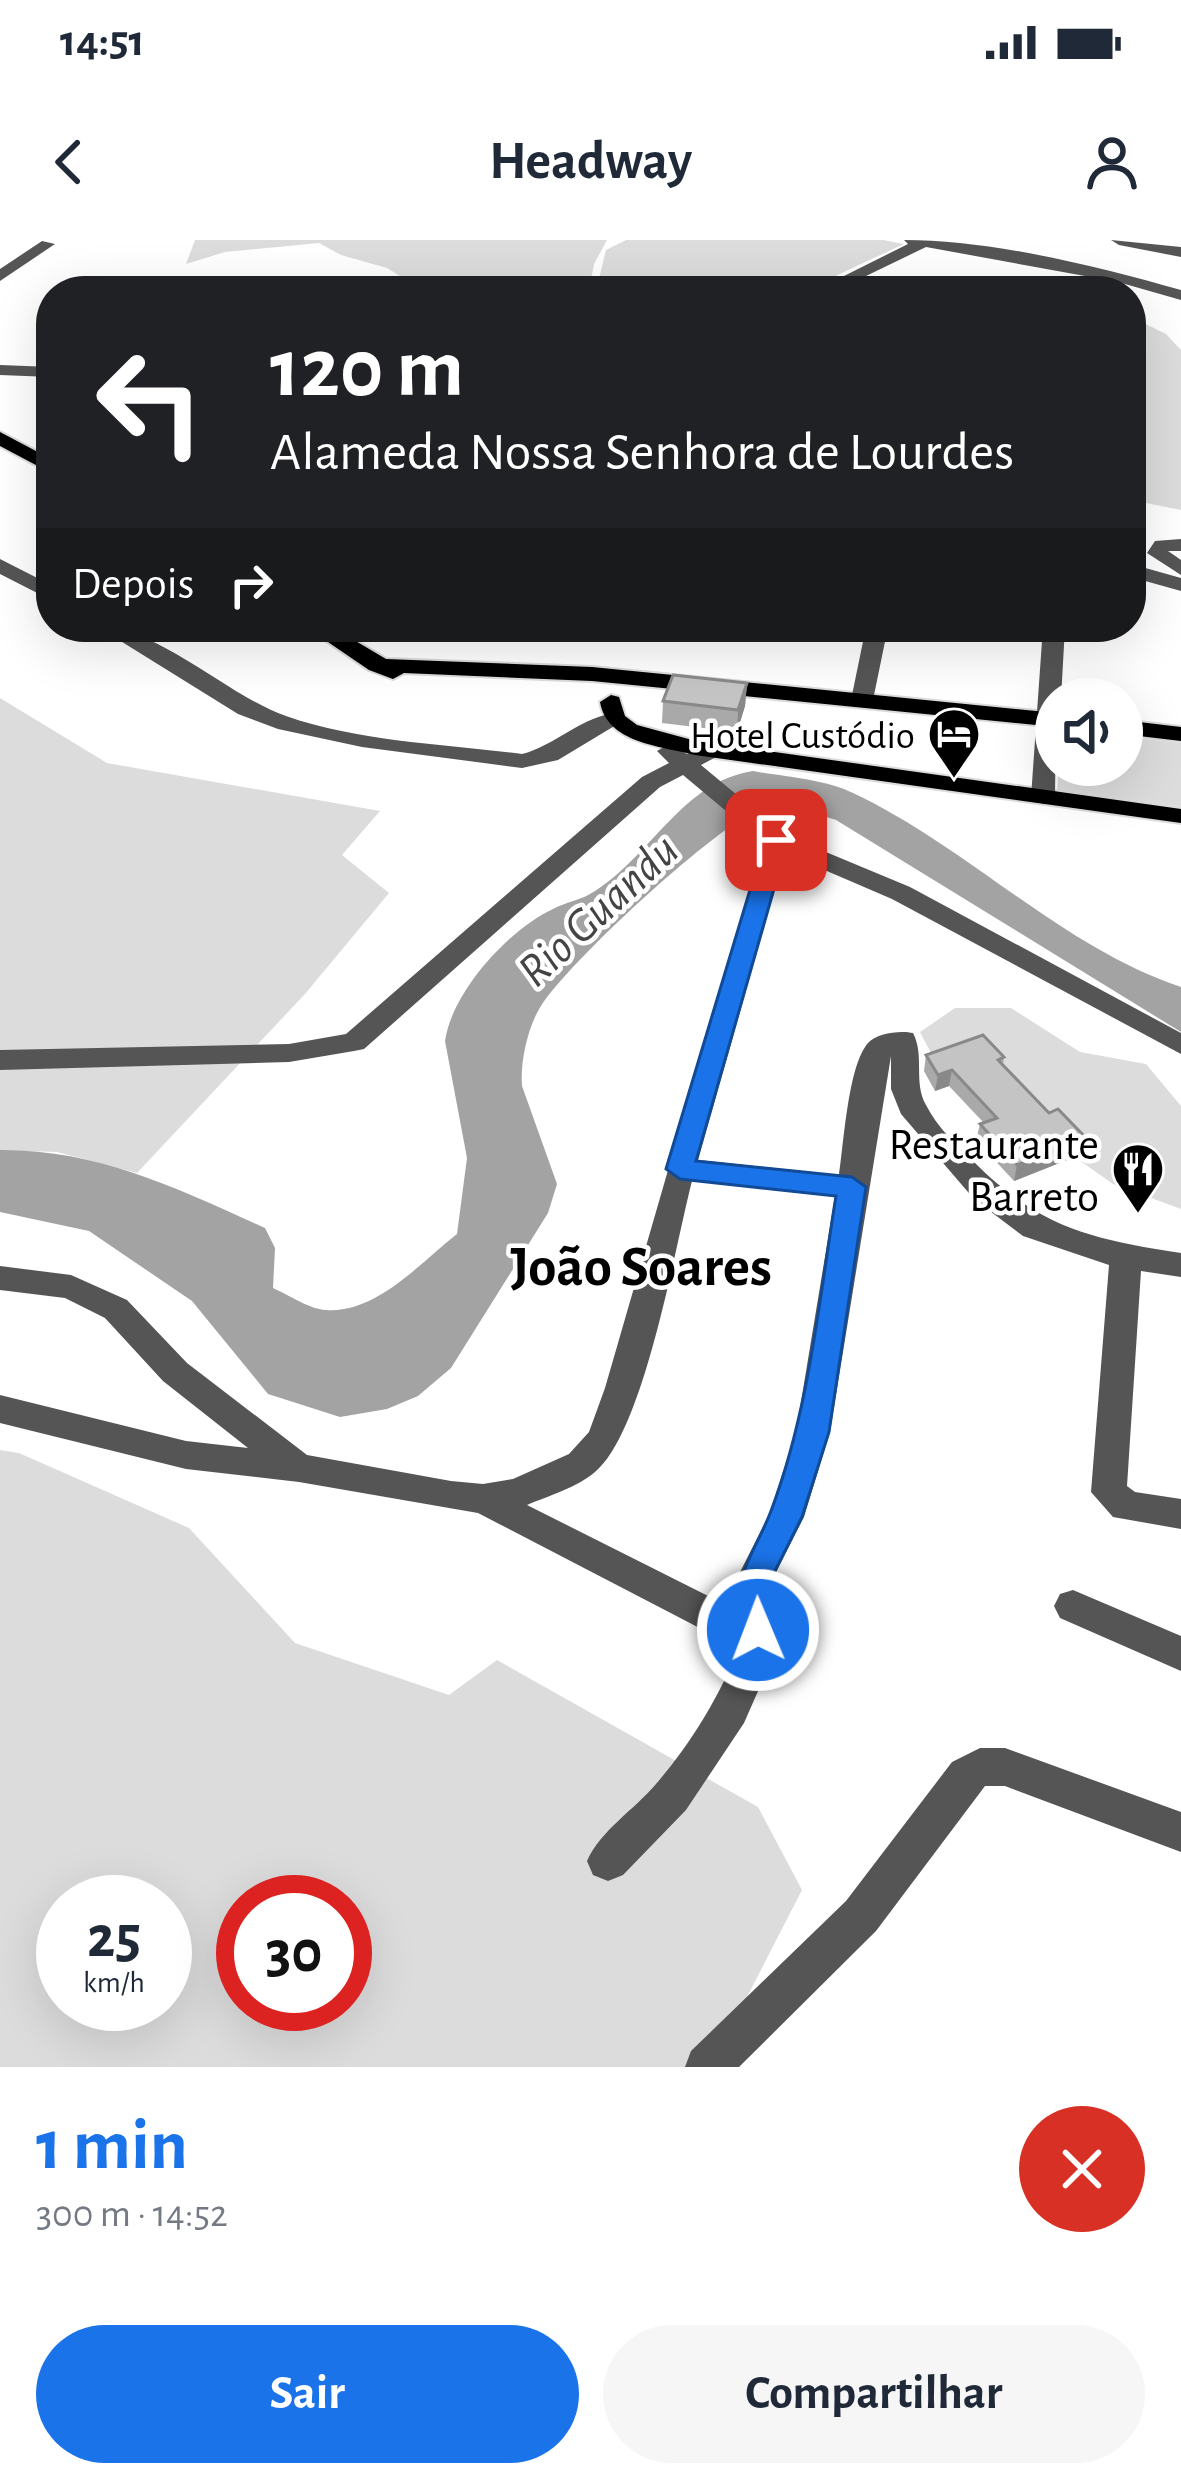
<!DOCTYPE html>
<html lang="pt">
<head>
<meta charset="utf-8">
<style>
  :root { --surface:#fff; --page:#f6f6f7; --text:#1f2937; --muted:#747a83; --accent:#1a73e8 }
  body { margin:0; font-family:"Alegreya Sans",sans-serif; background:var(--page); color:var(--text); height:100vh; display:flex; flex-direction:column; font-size:45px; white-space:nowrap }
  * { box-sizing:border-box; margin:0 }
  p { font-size:39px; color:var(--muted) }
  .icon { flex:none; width:66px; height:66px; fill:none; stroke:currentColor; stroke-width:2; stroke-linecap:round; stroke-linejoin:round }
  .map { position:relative; height:1827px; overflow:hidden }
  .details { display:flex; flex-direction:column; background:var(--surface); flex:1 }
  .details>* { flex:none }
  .guide { position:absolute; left:36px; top:36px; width:1110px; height:366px; border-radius:48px; box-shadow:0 12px 48px #0002; background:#202124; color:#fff; overflow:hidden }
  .tools { position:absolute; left:1035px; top:438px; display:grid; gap:24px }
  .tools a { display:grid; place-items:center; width:108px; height:108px; border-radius:50%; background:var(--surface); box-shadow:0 12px 48px #0002; font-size:60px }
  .speed { position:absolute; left:36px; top:1635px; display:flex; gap:24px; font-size:60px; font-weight:700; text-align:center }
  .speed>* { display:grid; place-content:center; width:156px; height:156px; border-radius:50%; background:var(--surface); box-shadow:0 12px 48px #0002; line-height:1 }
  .speed small { font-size:30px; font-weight:400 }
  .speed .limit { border:18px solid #d22; background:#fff; color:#111 }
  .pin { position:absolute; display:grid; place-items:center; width:102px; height:102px; color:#fff; margin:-51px; border-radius:24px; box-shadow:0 6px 18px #0006 }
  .me { position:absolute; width:132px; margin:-66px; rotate:359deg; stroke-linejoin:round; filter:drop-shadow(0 0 9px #0008) }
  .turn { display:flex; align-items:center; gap:42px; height:252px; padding:0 36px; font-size:54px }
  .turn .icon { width:156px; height:156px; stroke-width:2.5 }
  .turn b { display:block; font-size:84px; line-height:102px }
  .then { display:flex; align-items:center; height:114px; padding:0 36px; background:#0003; gap:24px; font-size:45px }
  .round { display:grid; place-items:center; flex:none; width:126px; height:126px; border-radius:63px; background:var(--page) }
  .headline { display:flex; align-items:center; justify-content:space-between; height:204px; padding:0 36px }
  h1 { font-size:72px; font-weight:700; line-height:90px; color:var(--accent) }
  .cta { display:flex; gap:24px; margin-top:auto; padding:24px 36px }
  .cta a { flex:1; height:138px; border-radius:72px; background:var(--accent); color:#fff; font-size:48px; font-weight:700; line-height:138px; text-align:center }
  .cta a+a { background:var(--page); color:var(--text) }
  .status { display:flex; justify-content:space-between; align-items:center; height:84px; padding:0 60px; background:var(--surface); direction:ltr }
  .status svg { height:33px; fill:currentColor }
  header { display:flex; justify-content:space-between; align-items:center; height:156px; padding:0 36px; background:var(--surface); font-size:54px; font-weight:700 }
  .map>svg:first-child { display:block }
  .green { fill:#dcdcdc; fill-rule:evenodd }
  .water { fill:#a3a3a3 }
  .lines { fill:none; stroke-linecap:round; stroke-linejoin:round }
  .major-casing { stroke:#dbdbdb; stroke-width:4 }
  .minor { fill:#555; fill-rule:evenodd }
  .major { fill:#000; fill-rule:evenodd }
  .wall { fill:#a9a9a9 }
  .shaded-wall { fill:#898989 }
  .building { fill:#c4c4c4; stroke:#898989; stroke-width:3 }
  .route { fill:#1a73e8; stroke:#114b97; stroke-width:3 }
  .labels { text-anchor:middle; stroke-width:9; stroke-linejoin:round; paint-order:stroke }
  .far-poi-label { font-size:39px; fill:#000; stroke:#fff; text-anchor:end }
  .poi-label { font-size:45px; fill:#000; stroke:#fff; text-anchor:end }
  .water-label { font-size:48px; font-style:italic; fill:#444; stroke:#fff }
  .district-label { font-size:57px; font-weight:bold; fill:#000; stroke:#fff }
</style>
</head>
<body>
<div class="status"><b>14:51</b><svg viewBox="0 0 49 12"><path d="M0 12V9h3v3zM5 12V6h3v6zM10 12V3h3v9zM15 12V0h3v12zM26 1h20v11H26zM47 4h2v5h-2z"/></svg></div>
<header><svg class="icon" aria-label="back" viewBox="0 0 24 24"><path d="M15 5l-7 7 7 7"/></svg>Headway<svg class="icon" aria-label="person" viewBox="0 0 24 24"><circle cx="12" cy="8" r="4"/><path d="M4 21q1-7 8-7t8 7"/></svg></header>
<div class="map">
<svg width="1181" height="1827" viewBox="0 0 1181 1827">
  <rect width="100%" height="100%" fill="#fff"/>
  <!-- green -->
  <path class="green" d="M 195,0 L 607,0 L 594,24 L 589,51 L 424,51 L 387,28 L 341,15 L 319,3 L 225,12 L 186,24 Z
    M 626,0 L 883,0 L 904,4 L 803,51 L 596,51 L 606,10 Z
    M 1131,77 L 1166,94 L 1181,110 L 1181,270 L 1131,260 Z
    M 0,458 L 107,523 L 380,571 L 342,615 L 389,653 L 305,754 L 137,933 L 57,912 L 0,910 Z
    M 1122,496 L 1181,503 L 1181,567 L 1057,551 L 1059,525 L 1122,525 Z
    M 955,768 L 1011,768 L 1080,812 L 1146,824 L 1181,866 L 1181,969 L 1113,944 L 933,817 L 920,792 Z
    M 0,1210 L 19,1213 L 189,1288 L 295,1403 L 449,1455 L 497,1420 L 758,1567 L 802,1650 L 711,1827 L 0,1827 ZM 63,1662 L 165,1662 L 165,1764 L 63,1764 ZM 243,1662 L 345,1662 L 345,1764 L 243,1764 Z"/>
  <!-- water -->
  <path class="water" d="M 753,531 C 785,537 824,539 853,553 C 968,607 1061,707 1181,747 L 1181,792 L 836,580 C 813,573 777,561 754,572 C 708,594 569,722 541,766 C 528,786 520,822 522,846 L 557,944 L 548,973 L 451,1128 L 418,1156 L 387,1169 L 340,1177 L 268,1154 L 192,1061 L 89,991 L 0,972 L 0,910 C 97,909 179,949 265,988 L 275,1008 L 273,1048 C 289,1055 309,1069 326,1070 C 376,1074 421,1022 457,994 L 467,918 L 445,801 C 452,752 508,690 553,669 C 566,662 582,660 595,651 C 652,615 682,542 753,531 Z"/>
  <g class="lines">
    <!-- major casing -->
    <g class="major-casing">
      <path id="major" d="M 0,192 L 51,219 L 51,233 L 0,206 Z
        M 306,387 L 332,387 L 386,419 L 592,427 L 1056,473 L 1056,487 L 592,441 L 404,433 L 393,439 L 369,430 Z
        M 611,455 L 619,457 L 625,476 L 637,485 L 696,501 L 1181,569 L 1181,583 L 695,515 C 660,506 607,503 600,462 Z
        M 1122,480 L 1181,487 L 1181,501 L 1122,494 Z"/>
    </g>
    <!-- minor -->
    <path class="minor" d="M 904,0 C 992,0 1096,26 1181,50 L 1181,60 L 1118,42 L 926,7 L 835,51 L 814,51 L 908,4 Z
      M 1111,0 L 1181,7 L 1181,17 L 1119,5 Z
      M 42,1 L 55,4 L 0,41 L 0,29 Z
      M 0,125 L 51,127 L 51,137 L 0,135 Z
      M 1181,299 L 1181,311 L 1168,311 L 1181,320 L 1181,335 L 1147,313 L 1155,301 Z
      M 0,319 L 51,345 L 51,360 L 0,334 Z
      M 1131,324 L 1181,338 L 1181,351 L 1131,337 Z
      M 98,387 C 159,387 226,455 286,476 C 360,502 445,504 522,514 C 554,507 591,469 622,474 L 626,479 L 558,520 L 522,528 L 362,507 L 278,489 L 238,474 Z
      M 866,387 L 888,387 L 873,460 L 862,467 L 851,460 Z
      M 1043,387 L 1065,387 L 1061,459 L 1056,459 L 1055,557 L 1043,564 L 1031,557 Z
      M 669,504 L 687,514 L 710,504 L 718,506 L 718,516 L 701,525 L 785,595 L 910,647 L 1181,793 L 1181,814 L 892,659 L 785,613 L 698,920 L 839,935 C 844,903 848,826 868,803 C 876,793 901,790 913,793 C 925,816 913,842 926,865 C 937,887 957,906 974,922 C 1040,988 1091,999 1181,1013 L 1181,1037 L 1141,1031 L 1127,1246 L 1135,1252 L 1181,1259 L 1181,1289 L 1113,1277 L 1091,1252 L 1109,1025 L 1023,996 L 974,959 L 901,874 L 891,849 L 891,816 L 830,1192 L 804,1277 L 774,1336 L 776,1410 L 744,1483 L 686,1570 L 623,1635 L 608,1641 L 593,1635 L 587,1621 C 601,1590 634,1570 656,1544 C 689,1506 721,1455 738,1408 L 478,1273 L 299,1242 L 186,1229 L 0,1183 L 0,1155 L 186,1201 L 248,1208 L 163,1141 L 105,1078 L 65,1058 L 0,1050 L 0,1026 L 71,1035 L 127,1060 L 187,1123 L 307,1215 L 451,1241 L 483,1244 L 513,1239 L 569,1214 L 589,1192 L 605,1148 L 763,602 L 683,535 L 660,547 L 364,809 L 354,811 L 289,822 L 0,830 L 0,810 L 289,804 L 346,794 L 642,537 L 669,523 L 657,511 ZM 692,941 L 835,956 L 796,1192 L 769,1275 L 738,1336 L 738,1371 L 527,1265 C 548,1256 578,1247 595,1232 C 644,1192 675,1007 692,941 Z
      M 1073,1350 L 1181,1396 L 1181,1431 L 1060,1378 L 1054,1366 L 1060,1354 Z
      M 980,1508 L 1005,1508 L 1181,1572 L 1181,1612 L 1005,1546 L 985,1546 L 876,1691 L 739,1827 L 685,1827 L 691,1811 L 846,1661 L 952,1522 Z"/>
    <!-- major -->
    <use href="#major" class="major"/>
  </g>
  <!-- wall -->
  <path class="wall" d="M 747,443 L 745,466 L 737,492 L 662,483 L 663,461 Z
    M 926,815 L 1004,817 L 1003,825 L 1082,914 L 1014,941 L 976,900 L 980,884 L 984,883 L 949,846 L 935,851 L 924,831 Z"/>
  <!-- shaded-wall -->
  <path class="shaded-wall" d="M 747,443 L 745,466 L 737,492 L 738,470 Z
    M 952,830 L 949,846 L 935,851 L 938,835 Z
    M 1086,898 L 1082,914 L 1014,941 L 1017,925 Z"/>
  <!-- building -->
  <path class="building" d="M 673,435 L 747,443 L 738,470 L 663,461 Z
    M 983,795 L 1004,817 L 998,820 L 1049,873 L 1058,869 L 1086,898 L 1017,925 L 980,884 L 997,878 L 952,830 L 938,835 L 926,815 Z"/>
  <!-- route -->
  <path class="route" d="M 776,593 L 788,600 L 696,921 L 852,937 L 866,947 L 829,1192 L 802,1277 L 772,1337 L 775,1390 L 770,1401 L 758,1406 L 746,1401 C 722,1350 754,1316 771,1271 C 809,1171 819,1061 836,956 L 680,939 L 666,929 L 765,600 Z"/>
  <!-- icons -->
  <defs>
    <g id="hotel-pin" transform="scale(2.7)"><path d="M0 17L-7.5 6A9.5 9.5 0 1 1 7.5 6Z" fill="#000" stroke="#fff"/><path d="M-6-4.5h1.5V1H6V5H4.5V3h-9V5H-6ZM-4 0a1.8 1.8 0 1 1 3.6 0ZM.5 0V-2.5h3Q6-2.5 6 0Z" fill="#fff"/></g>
    <g id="restaurant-pin" transform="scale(2.7)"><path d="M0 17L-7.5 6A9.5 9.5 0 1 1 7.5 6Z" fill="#000" stroke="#fff"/><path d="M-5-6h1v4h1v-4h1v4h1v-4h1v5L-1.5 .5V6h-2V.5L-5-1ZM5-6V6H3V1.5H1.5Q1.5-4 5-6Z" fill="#fff"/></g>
  </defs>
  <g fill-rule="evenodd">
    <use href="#hotel-pin" x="954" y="494"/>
    <use href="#restaurant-pin" x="1138" y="929"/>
  </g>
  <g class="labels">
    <!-- far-poi labels -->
    <g class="far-poi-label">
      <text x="915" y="508">Hotel Custódio</text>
    </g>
    <!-- poi labels -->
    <g class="poi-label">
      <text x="1099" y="919">Restaurante<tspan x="1099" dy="52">Barreto</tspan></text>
    </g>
    <!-- water labels -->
    <g class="water-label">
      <text transform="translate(597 669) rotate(-43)" y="17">Rio Guandu</text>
    </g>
    <!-- district labels -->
    <g class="district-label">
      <text x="641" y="1045">João Soares</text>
    </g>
  </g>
</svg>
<div class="tools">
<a><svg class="icon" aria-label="sound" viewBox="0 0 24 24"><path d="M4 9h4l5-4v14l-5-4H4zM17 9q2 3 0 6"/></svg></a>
</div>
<div class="speed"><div>25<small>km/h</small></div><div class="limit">30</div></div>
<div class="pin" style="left:776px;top:600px;background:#d93025"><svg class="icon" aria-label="arrive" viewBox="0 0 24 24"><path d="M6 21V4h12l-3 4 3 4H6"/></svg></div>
<svg class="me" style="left:758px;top:1390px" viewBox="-20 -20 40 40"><circle r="17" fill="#1a73e8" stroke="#fff" stroke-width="3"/><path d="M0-11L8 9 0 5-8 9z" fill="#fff"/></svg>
<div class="guide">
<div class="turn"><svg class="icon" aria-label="left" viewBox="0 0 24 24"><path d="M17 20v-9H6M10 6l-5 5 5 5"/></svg><div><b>120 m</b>Alameda Nossa Senhora de Lourdes</div></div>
<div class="then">Depois<svg class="icon" aria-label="right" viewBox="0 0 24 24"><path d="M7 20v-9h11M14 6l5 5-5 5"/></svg></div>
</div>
</div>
<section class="details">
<div class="headline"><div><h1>1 min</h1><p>300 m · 14:52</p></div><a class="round" style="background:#d93025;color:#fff"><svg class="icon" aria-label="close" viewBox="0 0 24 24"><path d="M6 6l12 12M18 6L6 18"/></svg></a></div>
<div class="cta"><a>Sair</a><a>Compartilhar</a></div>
</section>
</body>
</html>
